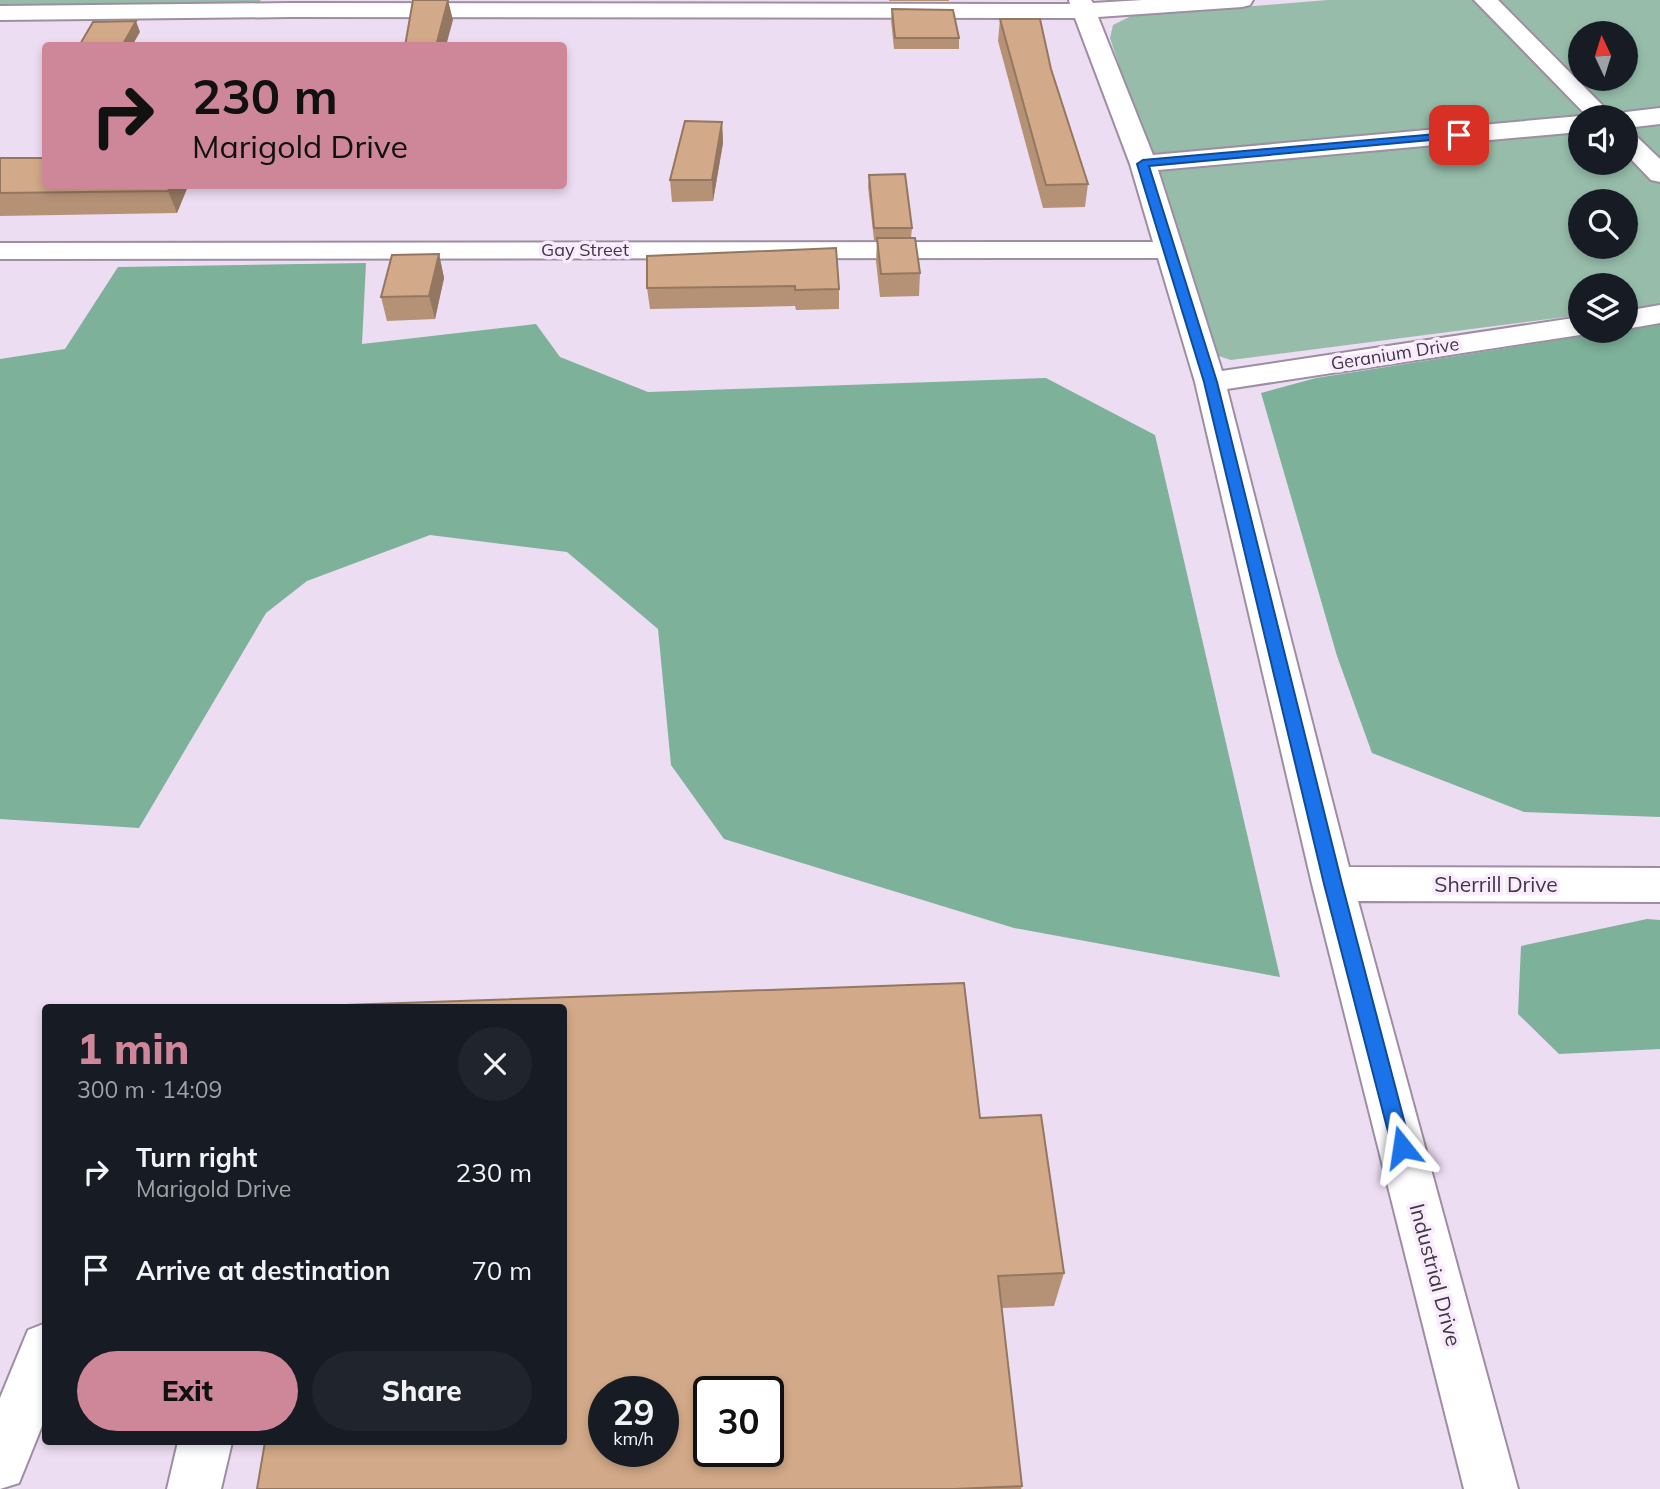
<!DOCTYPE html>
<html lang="en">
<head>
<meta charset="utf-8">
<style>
  :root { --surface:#171b24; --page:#20242c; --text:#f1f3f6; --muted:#9ea1a6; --accent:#ce8798 }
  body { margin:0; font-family:Mulish,sans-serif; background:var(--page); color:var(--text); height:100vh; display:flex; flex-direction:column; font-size:26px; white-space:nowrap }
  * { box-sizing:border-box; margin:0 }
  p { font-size:23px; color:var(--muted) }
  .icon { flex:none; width:38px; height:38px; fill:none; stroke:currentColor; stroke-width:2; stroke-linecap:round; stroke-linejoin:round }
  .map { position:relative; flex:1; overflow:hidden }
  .sheet { position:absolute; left:42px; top:1004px; width:525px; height:441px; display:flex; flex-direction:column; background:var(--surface); border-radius:7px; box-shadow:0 4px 10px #0003 }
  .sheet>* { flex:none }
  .guide { position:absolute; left:42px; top:42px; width:525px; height:147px; border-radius:7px; box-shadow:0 4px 10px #0003; background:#ce8798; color:#111; overflow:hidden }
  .needle { width:46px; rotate:356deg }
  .buttons { position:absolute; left:1568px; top:21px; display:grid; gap:14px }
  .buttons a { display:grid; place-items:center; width:70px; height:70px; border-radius:50%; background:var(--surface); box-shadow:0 4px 10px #0003; font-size:35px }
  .speed { position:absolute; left:588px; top:1376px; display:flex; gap:14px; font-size:35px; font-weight:700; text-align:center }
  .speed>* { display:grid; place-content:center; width:91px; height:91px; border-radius:50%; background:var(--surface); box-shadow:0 4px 10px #0003; line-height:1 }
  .speed small { font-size:18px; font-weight:400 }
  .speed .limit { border:4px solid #111; border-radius:10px; background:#fff; color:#111 }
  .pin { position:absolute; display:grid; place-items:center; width:60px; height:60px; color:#fff; margin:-30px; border-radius:14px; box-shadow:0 4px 10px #0006 }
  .me { position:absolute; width:77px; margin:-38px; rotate:345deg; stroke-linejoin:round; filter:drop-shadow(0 0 5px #0008) }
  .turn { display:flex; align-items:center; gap:24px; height:147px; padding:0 35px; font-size:32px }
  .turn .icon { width:91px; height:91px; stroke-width:2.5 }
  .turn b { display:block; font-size:49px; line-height:60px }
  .round { display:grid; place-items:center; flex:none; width:74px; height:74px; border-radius:37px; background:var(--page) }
  .headline { display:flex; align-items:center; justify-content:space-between; height:119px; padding:0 35px }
  h1 { font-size:42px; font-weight:800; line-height:52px; color:var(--accent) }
  .action { display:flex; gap:14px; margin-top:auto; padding:14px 35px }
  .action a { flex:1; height:80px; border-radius:42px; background:var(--accent); color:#111; font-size:28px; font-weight:800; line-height:80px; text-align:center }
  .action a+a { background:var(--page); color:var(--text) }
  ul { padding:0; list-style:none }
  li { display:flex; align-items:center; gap:21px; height:98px; padding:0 35px }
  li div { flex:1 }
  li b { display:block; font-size:26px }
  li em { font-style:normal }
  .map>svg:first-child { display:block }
  .green { fill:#97bdaa; fill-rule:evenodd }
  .forest { fill:#7db199 }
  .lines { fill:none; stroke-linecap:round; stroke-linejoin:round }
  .minor-casing { stroke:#9d8ea2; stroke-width:4 }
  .minor { fill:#fff; fill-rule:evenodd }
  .wall { fill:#b59276 }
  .shaded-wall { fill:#947760 }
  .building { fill:#d3aa89; stroke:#947760; stroke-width:2; fill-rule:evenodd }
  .route { fill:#1a73e8; stroke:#114b97; stroke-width:2 }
  .labels { text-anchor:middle; stroke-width:7; stroke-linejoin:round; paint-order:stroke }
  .far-street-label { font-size:18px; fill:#3f3841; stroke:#f9ebfd }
  .street-label { font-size:21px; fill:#3f3841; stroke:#f9ebfd }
</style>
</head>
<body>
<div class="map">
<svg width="1660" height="1489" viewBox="0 0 1660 1489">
  <rect width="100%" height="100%" fill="#edddf3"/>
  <!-- green -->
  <path class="green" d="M 0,0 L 261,0 L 258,4 L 0,5 Z
    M 1327,0 L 1660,0 L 1660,304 L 1626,309 L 1626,285 L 1580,285 L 1580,315 L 1231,360 L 1215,355 L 1110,38 L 1113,25 L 1131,16 ZM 1580,33 L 1626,33 L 1626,79 L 1580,79 ZM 1580,117 L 1626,117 L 1626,163 L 1580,163 ZM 1580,201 L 1626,201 L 1626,247 L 1580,247 Z"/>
  <!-- forest -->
  <path class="forest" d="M 366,263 L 362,344 L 536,324 L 560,357 L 648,392 L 1046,378 L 1155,435 L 1280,977 L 1014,928 L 724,839 L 671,765 L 658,629 L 567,552 L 430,535 L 307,581 L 266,613 L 139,828 L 0,819 L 0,359 L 65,349 L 118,267 Z
    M 1660,324 L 1660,817 L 1524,812 L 1372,753 L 1337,656 L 1261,393 L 1316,378 Z
    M 1647,919 L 1660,920 L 1660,1049 L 1559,1054 L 1518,1014 L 1521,946 Z"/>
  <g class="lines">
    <!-- minor casing -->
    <g class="minor-casing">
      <path id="minor" d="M 1069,0 L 1091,0 L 1093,3 L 1143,0 L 1253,0 L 1250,5 L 1242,7 L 1098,17 L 1153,155 L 1580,116 L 1583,117 L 1580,117 L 1580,132 L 1158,170 L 1222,371 L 1580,317 L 1580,331 L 1592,331 L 1580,335 L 1227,389 L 1349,867 L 1660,868 L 1660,902 L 1358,901 L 1518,1489 L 1464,1489 L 1312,884 L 1195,382 L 1158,258 L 0,259 L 0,243 L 1153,242 L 1130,164 L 1075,18 L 291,17 L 0,20 L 0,6 L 291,3 L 1070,4 Z
        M 1474,0 L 1498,0 L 1614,117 L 1588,117 Z
        M 1660,108 L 1660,124 L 1626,128 L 1626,117 L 1615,117 L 1626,112 Z
        M 1626,132 L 1635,135 L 1660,159 L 1660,182 L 1651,180 L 1626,154 Z
        M 1660,305 L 1660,323 L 1626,329 L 1626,311 Z
        M 46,1323 L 46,1416 L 19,1483 L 0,1489 L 0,1398 L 28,1330 Z
        M 178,1442 L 232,1442 L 221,1489 L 167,1489 Z"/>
    </g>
    <!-- minor -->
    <use href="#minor" class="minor"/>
  </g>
  <!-- wall -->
  <path class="wall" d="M 889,0 L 949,0 L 949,1 L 889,1 Z
    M 892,9 L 959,38 L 959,49 L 894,49 L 891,20 Z
    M 1000,19 L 1051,69 L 1088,184 L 1085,207 L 1043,208 L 998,41 Z
    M 722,122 L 723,143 L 713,201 L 672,202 L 670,180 Z
    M 0,158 L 188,186 L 177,213 L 0,216 Z
    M 869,175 L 912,228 L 911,238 L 920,273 L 919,296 L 880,297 L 876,261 L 877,240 L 874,240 L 868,187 Z
    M 439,254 L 444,278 L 435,319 L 387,321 L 381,297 Z
    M 647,256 L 839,289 L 839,309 L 796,310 L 795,306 L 650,309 L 647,288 Z
    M 980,1118 L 1064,1273 L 1054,1306 L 1002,1308 L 1022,1486 L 1021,1489 L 257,1489 Z"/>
  <!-- shaded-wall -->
  <path class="shaded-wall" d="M 448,0 L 453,20 L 446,46 L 436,46 Z
    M 136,21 L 140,32 L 132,46 L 122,46 Z
    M 722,122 L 723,143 L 713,201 L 712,180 Z
    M 171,186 L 188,186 L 177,213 L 168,191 Z
    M 439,254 L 444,278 L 435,319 L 429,296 Z"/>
  <!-- building -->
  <path class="building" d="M 413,0 L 448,0 L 436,46 L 405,46 Z
    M 892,9 L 953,10 L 959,38 L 895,38 Z
    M 1000,19 L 1040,19 L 1051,69 L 1088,184 L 1046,185 Z
    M 136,21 L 122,46 L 79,46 L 93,22 Z
    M 685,121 L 722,122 L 712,180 L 670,180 Z
    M 0,158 L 46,158 L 46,186 L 171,186 L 168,191 L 0,193 Z
    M 905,174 L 912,228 L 874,228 L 869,175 Z
    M 877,238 L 915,238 L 920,273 L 881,274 Z
    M 836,248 L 839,289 L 795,290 L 795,286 L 647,288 L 647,256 Z
    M 439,254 L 429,296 L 381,297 L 392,255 Z
    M 964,983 L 980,1118 L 1041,1115 L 1064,1273 L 998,1276 L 1022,1486 L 955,1489 L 257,1489 L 265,1442 L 564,1442 L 564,1008 L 345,1008 L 346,1005 ZM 604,1391 L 663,1391 L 663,1451 L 604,1451 ZM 709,1391 L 768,1391 L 768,1451 L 709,1451 Z"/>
  <!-- route -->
  <path class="route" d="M 1459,132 L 1464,135 L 1463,137 L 1149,166 L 1217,382 L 1342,884 L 1411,1147 L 1408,1153 L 1402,1156 L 1395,1153 L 1392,1147 L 1324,884 L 1204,382 L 1137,164 L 1143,160 Z"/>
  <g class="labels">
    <!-- far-street labels -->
    <g class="far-street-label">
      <text x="585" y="256">Gay Street</text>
      <text transform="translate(1395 354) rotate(-9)" y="6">Geranium Drive</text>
    </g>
    <!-- street labels -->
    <g class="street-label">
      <text x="1496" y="892">Sherrill Drive</text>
      <text transform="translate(1435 1275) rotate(75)" y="7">Industrial Drive</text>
    </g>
  </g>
</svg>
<div class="buttons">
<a><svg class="needle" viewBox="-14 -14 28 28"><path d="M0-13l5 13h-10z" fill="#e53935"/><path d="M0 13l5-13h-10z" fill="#9ea1a6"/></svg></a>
<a><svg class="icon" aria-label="sound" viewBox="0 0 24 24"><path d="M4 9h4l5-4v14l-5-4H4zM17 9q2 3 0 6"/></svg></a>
<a><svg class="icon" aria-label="search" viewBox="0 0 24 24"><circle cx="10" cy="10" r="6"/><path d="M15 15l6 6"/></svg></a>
<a><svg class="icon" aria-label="layers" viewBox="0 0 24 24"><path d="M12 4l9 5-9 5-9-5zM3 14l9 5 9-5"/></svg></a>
</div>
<div class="speed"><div>29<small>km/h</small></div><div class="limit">30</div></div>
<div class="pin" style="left:1459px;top:135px;background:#d93025"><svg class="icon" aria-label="arrive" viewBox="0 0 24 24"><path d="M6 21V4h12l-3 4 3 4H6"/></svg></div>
<svg class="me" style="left:1402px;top:1147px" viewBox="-20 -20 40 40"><path d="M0-17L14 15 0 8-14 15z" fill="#1a73e8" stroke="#fff" stroke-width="4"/></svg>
<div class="guide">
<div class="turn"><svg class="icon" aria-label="right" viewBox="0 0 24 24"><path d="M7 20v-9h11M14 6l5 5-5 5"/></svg><div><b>230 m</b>Marigold Drive</div></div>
</div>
<section class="sheet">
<div class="headline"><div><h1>1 min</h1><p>300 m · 14:09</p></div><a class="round"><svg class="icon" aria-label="close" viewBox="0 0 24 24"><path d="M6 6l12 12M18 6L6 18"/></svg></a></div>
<ul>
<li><svg class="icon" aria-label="right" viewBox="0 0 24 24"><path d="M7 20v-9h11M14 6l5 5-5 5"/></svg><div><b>Turn right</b><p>Marigold Drive</p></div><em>230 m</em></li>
<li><svg class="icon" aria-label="arrive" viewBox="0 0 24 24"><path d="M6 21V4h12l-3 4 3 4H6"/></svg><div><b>Arrive at destination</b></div><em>70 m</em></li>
</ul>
<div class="action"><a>Exit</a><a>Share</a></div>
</section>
</div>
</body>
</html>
